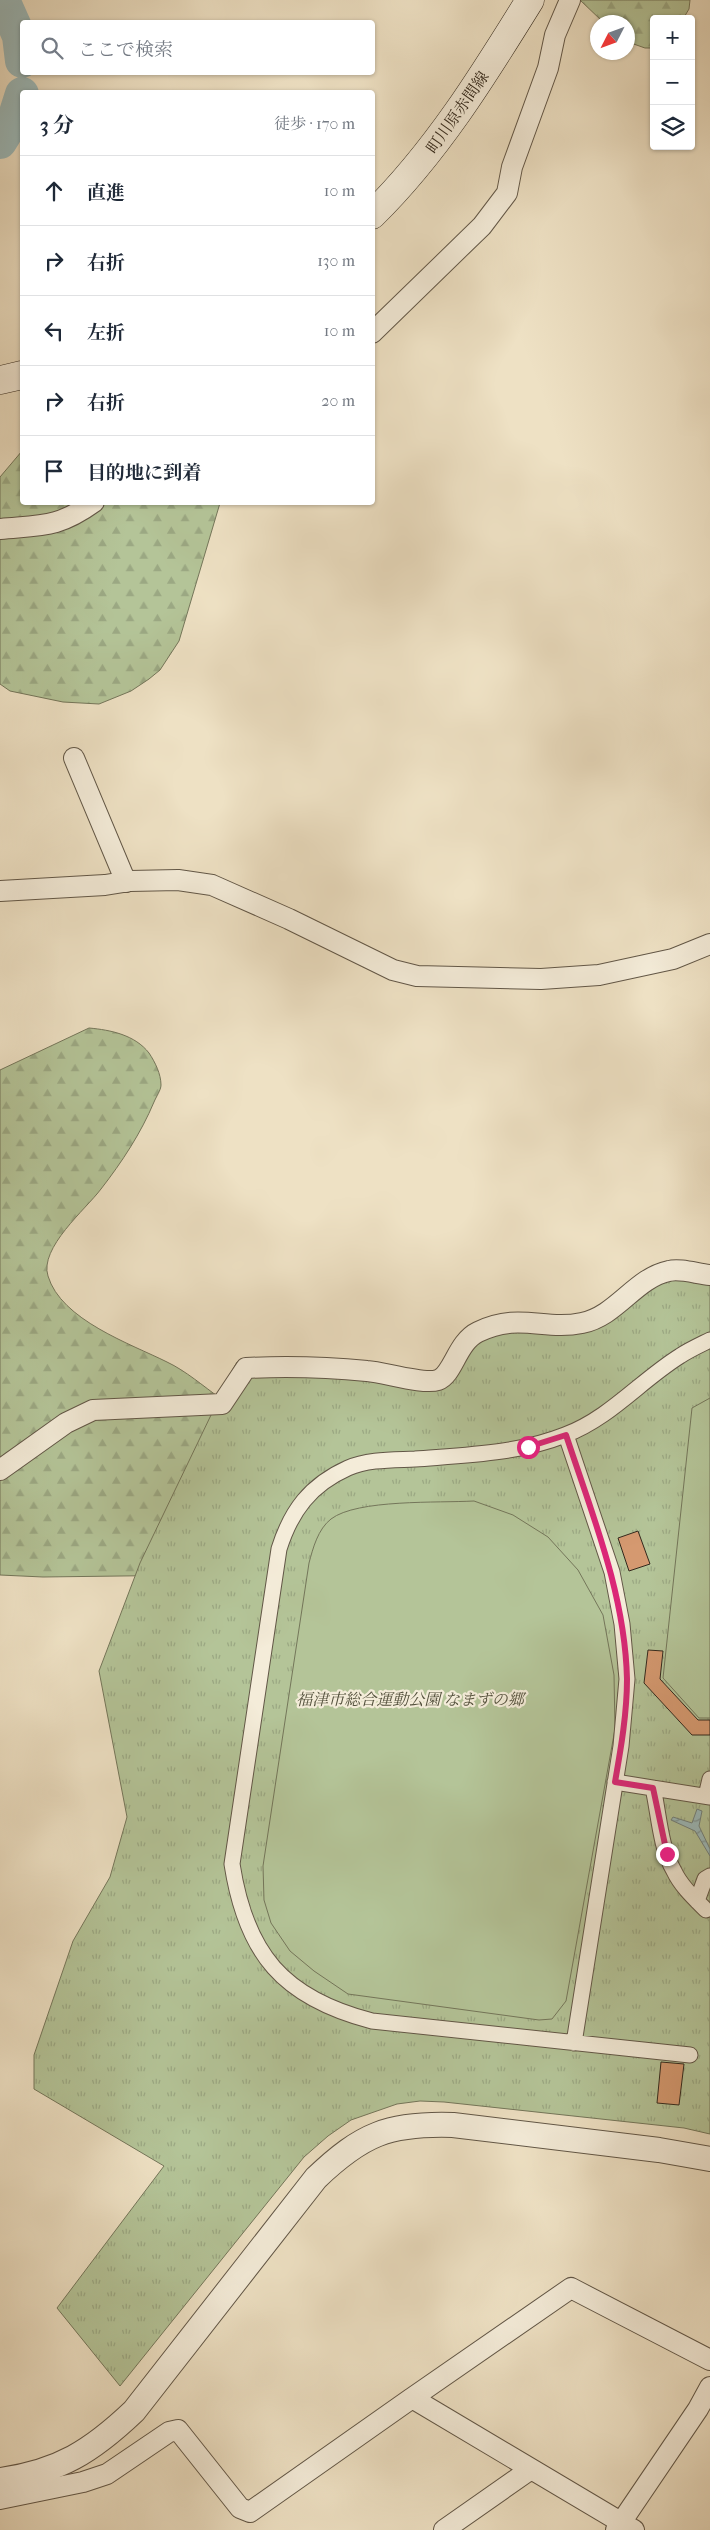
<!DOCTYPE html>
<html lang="ja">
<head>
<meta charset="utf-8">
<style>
	:root { --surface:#fff; --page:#f2f2f3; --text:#1f2937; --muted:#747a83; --line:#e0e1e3 }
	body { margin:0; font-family:"IM FELL French Canon","Noto Serif JP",serif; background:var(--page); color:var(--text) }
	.controls { position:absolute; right:15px; top:15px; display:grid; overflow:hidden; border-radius:5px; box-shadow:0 1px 4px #0004 }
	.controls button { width:45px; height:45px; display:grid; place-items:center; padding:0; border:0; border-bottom:1px solid var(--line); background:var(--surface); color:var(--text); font:25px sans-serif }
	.compass { position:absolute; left:590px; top:15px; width:45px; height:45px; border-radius:50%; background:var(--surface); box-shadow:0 1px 4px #0004; rotate:228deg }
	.stop { position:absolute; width:15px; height:15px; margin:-11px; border:4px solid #db2777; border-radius:50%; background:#fff }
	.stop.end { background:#db2777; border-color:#fff; box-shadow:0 1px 5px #0008 }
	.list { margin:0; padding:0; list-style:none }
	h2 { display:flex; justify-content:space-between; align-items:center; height:65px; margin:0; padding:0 20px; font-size:21px }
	h2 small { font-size:16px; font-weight:400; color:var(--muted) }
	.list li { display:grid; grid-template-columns:32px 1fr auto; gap:15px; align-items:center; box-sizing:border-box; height:70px; padding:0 20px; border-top:1px solid var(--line) }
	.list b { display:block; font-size:19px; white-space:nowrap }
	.list em { font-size:16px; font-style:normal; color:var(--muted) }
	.icon { flex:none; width:28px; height:28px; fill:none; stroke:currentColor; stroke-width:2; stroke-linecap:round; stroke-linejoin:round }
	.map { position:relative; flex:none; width:710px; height:2530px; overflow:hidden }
	.search { position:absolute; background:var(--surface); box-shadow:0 1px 4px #0004; left:20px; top:20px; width:355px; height:55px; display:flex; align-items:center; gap:12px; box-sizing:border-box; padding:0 18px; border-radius:5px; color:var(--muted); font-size:19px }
	.panel { position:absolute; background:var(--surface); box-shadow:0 1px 4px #0004; left:20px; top:90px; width:355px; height:415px; border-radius:5px }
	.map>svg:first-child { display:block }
	.forest { fill:url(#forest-firs); stroke:#74765a }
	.park { fill:url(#park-tufts); stroke:#74765a }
	.pitch { fill:#b4c498; stroke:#74765a }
	.water { fill:url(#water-waves); stroke:#72817c }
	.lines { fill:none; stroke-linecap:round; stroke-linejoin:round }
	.river { stroke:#9cbbbc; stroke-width:34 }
	.building { fill:#d59970; stroke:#33291d }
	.pedestrian-casing { stroke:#625747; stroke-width:17 }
	.minor-casing { stroke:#625747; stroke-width:22 }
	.tertiary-casing { stroke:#625747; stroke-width:26 }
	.secondary-casing { stroke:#33291d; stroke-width:29 }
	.pedestrian { stroke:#f4ecd9; stroke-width:15 }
	.minor { stroke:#f4ecd9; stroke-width:20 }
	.tertiary { stroke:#f4ecd9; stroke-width:24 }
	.secondary { stroke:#f4ecd9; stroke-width:28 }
	.route { stroke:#db2777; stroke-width:6 }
	.labels { text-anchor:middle; stroke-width:4.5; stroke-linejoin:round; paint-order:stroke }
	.street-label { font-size:16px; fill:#33291d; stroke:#f4ecd9 }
	.park-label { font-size:16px; font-style:italic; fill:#53503c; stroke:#f4ecd9 }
</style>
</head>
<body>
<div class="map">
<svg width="710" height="2530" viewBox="0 0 710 2530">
	<defs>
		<pattern id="forest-firs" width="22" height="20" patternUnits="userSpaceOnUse" patternTransform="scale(1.25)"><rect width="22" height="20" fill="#b4c498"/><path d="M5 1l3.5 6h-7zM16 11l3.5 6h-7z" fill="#9ba883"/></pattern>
		<pattern id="park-tufts" width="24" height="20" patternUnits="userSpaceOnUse" patternTransform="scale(1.25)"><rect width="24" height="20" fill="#b4c498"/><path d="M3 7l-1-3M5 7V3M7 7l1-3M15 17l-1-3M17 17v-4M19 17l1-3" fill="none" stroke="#9ba883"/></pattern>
		<pattern id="water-waves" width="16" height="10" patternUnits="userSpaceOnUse" patternTransform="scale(1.25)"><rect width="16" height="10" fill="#9cbbbc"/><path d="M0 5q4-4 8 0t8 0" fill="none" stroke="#809898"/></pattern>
	</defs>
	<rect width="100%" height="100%" fill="#eee1c4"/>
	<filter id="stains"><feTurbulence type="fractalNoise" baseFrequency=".004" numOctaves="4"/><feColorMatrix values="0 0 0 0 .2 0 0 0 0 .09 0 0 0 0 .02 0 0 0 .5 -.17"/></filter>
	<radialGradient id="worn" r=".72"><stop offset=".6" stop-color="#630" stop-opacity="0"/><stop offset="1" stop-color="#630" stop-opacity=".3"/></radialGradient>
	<path class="forest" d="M580,0H690L689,9L683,19H654L653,48H645L628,42V22H603Z
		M22,451V502L220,503L179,641L160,670L149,679L131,691L99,704L63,702L10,691L0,684V477Z
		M89,1028C111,1030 135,1035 149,1053C155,1062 161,1074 161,1085C161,1090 156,1097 154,1102C141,1133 122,1162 101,1189C86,1209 39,1248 48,1276C61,1320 131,1344 167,1362C186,1371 203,1386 220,1398L199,1575L43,1577L0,1575V1070Z"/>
	<path class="park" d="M710,1268V2134L684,2128L444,2102L420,2101L397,2104L351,2120L328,2136L304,2157L120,2386L57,2308L164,2166L34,2089V2055L73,1941L110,1877L127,1817L99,1671L140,1563L212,1413L218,1395L237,1362L277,1359L435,1375L458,1340L587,1316L641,1277Z"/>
	<path class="pitch" d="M710,1398V1718H699L663,1678L692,1408Z
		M474,1501L513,1515L548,1537L578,1570L603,1615L614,1675L615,1729L566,2001L552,2019L539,2020L348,1994L314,1971L290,1951L271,1923L264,1900L263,1866L309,1563C313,1548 318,1529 331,1519C357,1499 439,1503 474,1501Z"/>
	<path class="water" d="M697,1809L702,1811L699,1826L710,1849V1856L695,1831L671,1820L673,1817L692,1823Z"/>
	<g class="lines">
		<path class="river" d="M3,0L19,36L22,61
			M0,142L14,119L22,94"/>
	</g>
	<path class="building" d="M638,1531L650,1564L629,1571L618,1538Z
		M648,1650L663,1651L660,1679L698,1720H710V1735H692L644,1683Z
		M661,2062L684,2064L679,2105L657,2103Z"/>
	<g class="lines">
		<g class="pedestrian-casing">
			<path id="pedestrian" d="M566,1435L612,1572L622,1624L627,1679L621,1746L574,2043
				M615,1782L710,1797
				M653,1788C659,1814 660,1847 674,1871C681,1886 694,1898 706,1910
				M706,1796L710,1779
				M697,1901L705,1879L710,1876
				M690,2055L372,2021C283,1998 246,1954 232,1864L279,1549C291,1511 310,1485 348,1468C368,1459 394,1460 415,1459C466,1455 517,1454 565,1435C610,1418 640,1381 680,1356C689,1350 700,1345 710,1340"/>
		</g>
		<g class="minor-casing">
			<path id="minor" d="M372,333L482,226L507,193L512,167L548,68L555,35L570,0
				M0,529C42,525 58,528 94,502
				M74,758L126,882
				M0,891L105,885L130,881L178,880L212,885L289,919L393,970L417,976L541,979L599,975L673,959L710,944
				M0,1470L66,1423L93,1410L222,1404L246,1368C286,1366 326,1367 367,1371C384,1372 423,1385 438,1380C453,1375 457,1342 478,1332C519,1312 544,1331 582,1323C617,1316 635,1278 669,1271C680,1268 698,1274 710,1275
				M412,2398L571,2288L710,2360
				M0,2499L83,2482L107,2474L169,2432L178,2430L240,2508L250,2512L412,2398L634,2530
				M444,2530L531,2469
				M616,2530L698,2409L710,2387"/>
		</g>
		<g class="tertiary-casing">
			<path id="tertiary" d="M0,2480C59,2472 92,2451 134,2411L316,2178C362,2134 389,2123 453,2125L659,2150L710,2159"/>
		</g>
		<g class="secondary-casing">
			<path id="secondary" d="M372,215C436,152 483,76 530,0
				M0,380L22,375"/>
		</g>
		<use href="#pedestrian" class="pedestrian"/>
		<use href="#minor" class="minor"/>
		<use href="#tertiary" class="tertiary"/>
		<use href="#secondary" class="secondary"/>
	</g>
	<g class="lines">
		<path class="route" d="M528,1447L566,1435C592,1514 625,1594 627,1679C627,1713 621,1748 615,1782L653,1788L667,1854"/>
	</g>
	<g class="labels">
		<g class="street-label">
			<text transform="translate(457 112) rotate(-55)" y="6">町川原赤間線</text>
		</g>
		<g class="park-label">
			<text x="410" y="1705">福津市総合運動公園 なまずの郷</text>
		</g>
	</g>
	<rect width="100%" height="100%" filter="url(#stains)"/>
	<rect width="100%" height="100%" fill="url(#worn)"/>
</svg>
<div class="controls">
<button>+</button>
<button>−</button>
<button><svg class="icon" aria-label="layers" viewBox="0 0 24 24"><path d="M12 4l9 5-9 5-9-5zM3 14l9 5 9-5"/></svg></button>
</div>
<svg class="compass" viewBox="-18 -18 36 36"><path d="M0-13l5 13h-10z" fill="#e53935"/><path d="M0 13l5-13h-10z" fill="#747a83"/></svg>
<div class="stop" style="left:528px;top:1447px"></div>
<div class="stop end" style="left:667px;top:1854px"></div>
<div class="search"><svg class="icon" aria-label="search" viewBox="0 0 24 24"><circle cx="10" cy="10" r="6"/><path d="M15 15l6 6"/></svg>ここで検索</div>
<section class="panel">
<h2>3 分<small>徒歩 · 170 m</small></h2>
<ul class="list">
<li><svg class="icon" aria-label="ahead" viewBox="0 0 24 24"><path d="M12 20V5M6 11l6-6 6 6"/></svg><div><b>直進</b></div><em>10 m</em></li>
<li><svg class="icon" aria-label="right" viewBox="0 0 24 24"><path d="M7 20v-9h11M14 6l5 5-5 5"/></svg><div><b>右折</b></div><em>130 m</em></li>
<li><svg class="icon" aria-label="left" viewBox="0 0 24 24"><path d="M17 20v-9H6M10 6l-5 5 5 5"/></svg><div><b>左折</b></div><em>10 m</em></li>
<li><svg class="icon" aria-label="right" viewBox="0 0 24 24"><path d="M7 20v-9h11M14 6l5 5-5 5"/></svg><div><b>右折</b></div><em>20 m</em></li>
<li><svg class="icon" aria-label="arrive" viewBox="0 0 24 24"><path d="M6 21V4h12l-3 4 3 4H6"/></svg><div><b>目的地に到着</b></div></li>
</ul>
</section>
</div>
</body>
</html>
